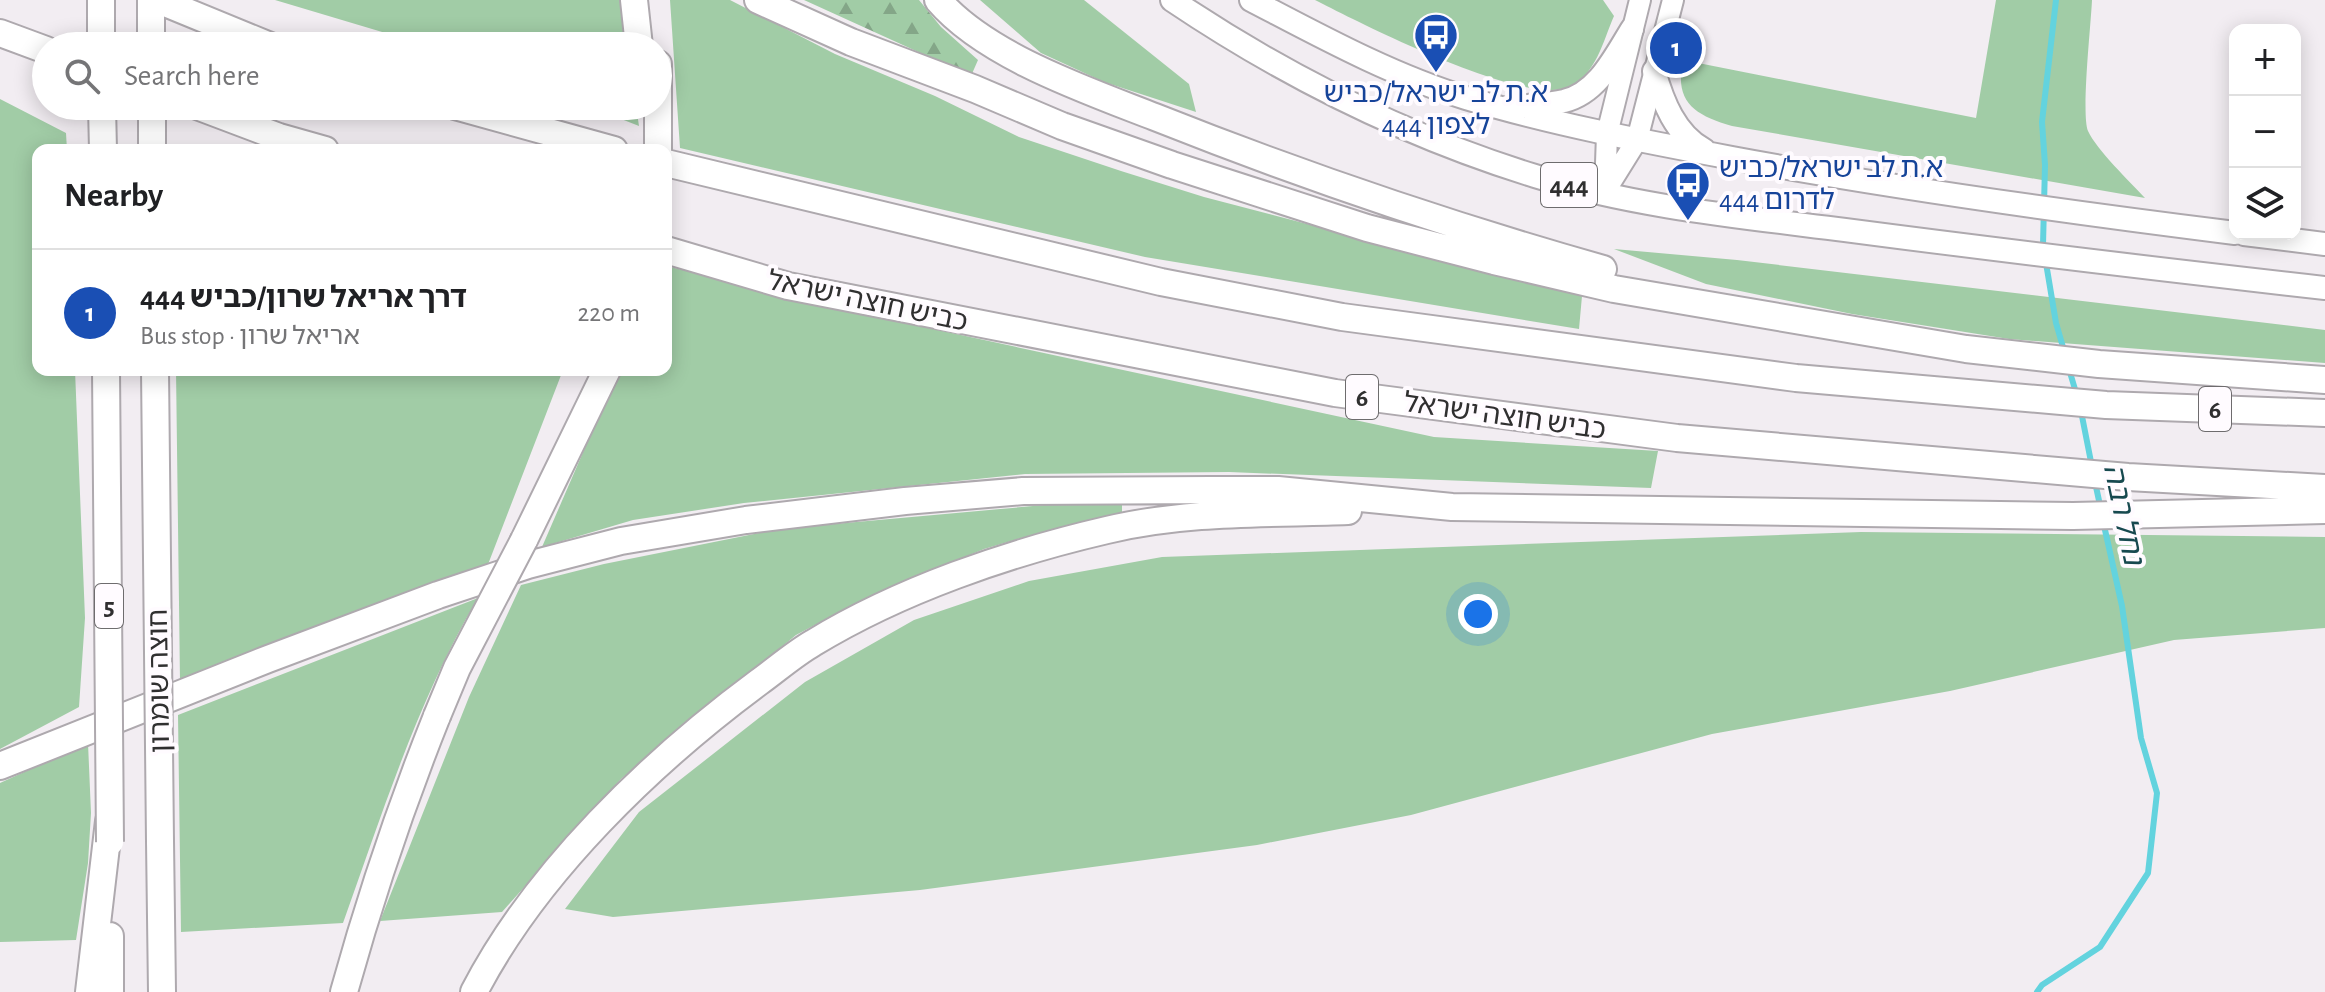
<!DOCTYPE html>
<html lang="en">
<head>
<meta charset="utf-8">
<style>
	:root { --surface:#fff; --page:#f6f6f6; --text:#202124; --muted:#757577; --line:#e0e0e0; --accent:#509031 }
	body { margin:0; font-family:"Alegreya Sans","Noto Sans Hebrew",sans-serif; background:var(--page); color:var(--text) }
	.controls { position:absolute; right:24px; top:24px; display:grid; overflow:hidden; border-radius:16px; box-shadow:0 4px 20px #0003 }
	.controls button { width:72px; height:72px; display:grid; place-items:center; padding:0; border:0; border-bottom:2px solid var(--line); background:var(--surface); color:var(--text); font:40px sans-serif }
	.you { position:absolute; left:1478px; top:614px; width:28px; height:28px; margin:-20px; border:6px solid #fff; border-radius:50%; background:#1a73e8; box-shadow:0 0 0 12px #1a73e833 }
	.badge { display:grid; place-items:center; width:52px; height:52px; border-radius:50%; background:var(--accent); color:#fff; font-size:26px; font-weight:700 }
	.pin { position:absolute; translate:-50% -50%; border:4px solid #fff; box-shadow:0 2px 8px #0006 }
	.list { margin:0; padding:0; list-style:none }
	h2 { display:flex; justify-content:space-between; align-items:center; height:104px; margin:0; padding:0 32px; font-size:34px }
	h2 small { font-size:26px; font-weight:400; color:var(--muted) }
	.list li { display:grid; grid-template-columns:52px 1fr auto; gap:24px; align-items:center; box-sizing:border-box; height:128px; padding:0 32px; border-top:2px solid var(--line) }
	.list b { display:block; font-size:30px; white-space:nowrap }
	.list p { margin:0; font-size:26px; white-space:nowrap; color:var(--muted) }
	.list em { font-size:26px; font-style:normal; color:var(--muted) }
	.icon { flex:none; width:44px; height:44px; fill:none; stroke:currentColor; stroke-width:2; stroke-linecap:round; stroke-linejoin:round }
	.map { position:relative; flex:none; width:2325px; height:992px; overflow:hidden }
	.search { position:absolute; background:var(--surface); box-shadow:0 4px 20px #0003; left:32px; top:32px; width:640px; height:88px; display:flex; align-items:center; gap:20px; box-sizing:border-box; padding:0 28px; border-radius:44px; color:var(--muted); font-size:30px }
	.panel { position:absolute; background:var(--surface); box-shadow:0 4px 20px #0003; left:32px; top:144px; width:640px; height:232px; border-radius:16px }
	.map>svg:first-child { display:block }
	.grass { fill:#a1cca6 }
	.forest { fill:url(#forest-firs) }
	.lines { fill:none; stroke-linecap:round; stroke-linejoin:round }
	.stream { stroke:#63d3de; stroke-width:6 }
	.secondary-casing { stroke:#aea9ae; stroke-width:24 }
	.primary-casing { stroke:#aea9ae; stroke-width:26 }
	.motorway-casing { stroke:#aea9ae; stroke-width:30 }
	.secondary { stroke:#fff; stroke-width:20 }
	.primary { stroke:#fff; stroke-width:22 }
	.motorway { stroke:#fff; stroke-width:26 }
	.motorway-bridge-casing { stroke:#aea9ae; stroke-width:30; stroke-linecap:butt }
	.motorway-bridge { stroke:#fff; stroke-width:26 }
	.labels { text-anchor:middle; stroke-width:8; stroke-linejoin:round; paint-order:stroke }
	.shield { fill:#fffbff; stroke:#6e6c6e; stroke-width:2 }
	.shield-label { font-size:26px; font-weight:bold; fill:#302f30 }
	.transit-label { font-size:28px; fill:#164399; stroke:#fffbff }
	.street-label { font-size:28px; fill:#302f30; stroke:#fffbff }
	.water-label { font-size:30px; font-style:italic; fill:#17494f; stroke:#fffbff }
</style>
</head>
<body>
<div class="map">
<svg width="2325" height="992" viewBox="0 0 2325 992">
	<defs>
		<pattern id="forest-firs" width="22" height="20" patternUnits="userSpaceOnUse" patternTransform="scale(2)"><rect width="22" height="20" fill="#a1cca6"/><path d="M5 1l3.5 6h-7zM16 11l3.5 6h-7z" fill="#84a688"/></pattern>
	</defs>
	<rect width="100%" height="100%" fill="#f2edf2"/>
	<path class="grass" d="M275,0H620L628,46H429Z
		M670,0H730L835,54L935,96L1019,137L1121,171L1204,197L1582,296L1579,329L1145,257L680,148Z
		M980,0H1084L1189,84L1196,112L1104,82L1041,53Z
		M1315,0H1603L1614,16C1603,41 1596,75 1569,87C1525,107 1360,23 1315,0Z
		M1996,0H2092C2091,24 2081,114 2088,131C2096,149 2131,183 2145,198L1732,126C1694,115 1674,102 1683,60L1976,118Z
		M0,99L66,133L67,150H38V370H75L85,618L79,707L0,749Z
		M588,106H636L639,126Z
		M1614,249L1737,260L2325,330V363L2009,339L1852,314L1706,284Z
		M666,266L905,323L1434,437L1658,451L1651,488L1229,472L1025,474L744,503L633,520L542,547L607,397L622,370H666Z
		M176,370H563L487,567L180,681Z
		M1122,498V517L1042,532L984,549L866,598L796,635L621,779L502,912L380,921L469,697L521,585L604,564L779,529Z
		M1861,532L2325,537V628L2174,640L1950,691L1712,734L1411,815L1257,845L920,890L613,917L565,909L639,812L805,682L914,620L1029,581L1162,557Z
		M478,598C418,699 382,814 343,923L181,932L178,715Z
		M88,743L91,813L88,863L76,940L0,942V783Z"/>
	<path class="forest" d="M804,0H919L941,27L978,60L971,76Z"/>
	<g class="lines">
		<path class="stream" d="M2056,0L2042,122L2045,165L2043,245L2056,323L2065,354
			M2069,369L2077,396
			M2081,411L2092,467
			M2095,482L2101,510
			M2037,992L2042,985L2100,947L2148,873L2157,793L2141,738L2122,606L2103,521"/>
		<g class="secondary-casing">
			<path id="secondary" d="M1605,192L1607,134L1640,0
				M1604,193L1637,140L1673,0"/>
		</g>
		<g class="primary-casing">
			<path id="primary" d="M1172,0C1285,76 1405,136 1535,176C1635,207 1742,217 1845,230C2005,251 2165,270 2325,288
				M1251,0C1320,36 1391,75 1466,98C1552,124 1642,141 1732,158C1898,189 2067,212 2235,233
				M1654,71C1663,102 1675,134 1704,150
				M1520,107C1534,105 1549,104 1564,101C1598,93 1615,56 1632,29
				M2244,234L2325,244"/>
		</g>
		<g class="motorway-casing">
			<path id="motorway" d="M101,0V46
				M151,0V46
				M158,0L270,46
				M634,0L639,46
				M758,0L851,42L975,89L1062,126L1172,165L1367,228L1494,261L1614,289L1966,349L2099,364L2325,380
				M938,0C986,56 1086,90 1155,117C1301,175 1451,226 1603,269
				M0,33L46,50
				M658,64V150
				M102,106L103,150
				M152,106V150
				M197,106L279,137L325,150
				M455,106L614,150
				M666,163L1161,282L1342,317L1796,378L2106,405L2325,413
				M666,250L788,286L1335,393L1677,438L2128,477L2325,488
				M524,540L607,370
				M0,766L268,659L438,595L528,565L621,541L746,520L905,501L1023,491L1211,490H1278L1452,507L2073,516L2325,510
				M160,841L162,992
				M89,992L109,821
				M110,992V936
				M344,992C370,898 401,806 437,716
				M474,992C536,872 651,762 759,682C777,669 794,654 813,643C900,590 1008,553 1107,530C1185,511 1268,514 1348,511"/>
		</g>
		<use href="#secondary" class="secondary"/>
		<use href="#primary" class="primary"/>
		<use href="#motorway" class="motorway"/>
		<g class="motorway-bridge-casing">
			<path id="motorway-bridge" d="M106,370L110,842
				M155,370L160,841
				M437,716L457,668L524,540"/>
		</g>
		<use href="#motorway-bridge" class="motorway-bridge"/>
	</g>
	<defs>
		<g id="bus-pin" transform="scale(2.3)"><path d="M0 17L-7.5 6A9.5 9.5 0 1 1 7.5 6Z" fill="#1a4fb4" stroke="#fffbff"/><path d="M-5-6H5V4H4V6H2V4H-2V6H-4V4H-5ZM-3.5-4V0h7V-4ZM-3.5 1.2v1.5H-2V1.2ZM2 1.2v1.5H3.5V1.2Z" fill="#fff"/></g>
	</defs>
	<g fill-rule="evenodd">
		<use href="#bus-pin" x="1436" y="35"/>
		<use href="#bus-pin" x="1688" y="183"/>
	</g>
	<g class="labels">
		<g class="shield">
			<rect x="1541" y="163" width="56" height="44" rx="6"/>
			<rect x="1346" y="375" width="32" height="44" rx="6"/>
			<rect x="2199" y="387" width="32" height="44" rx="6"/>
			<rect x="95" y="584" width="28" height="44" rx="6"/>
		</g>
		<g class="shield-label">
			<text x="1569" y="194">444</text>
			<text x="1362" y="406">6</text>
			<text x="2215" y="418">6</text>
			<text x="109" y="615">5</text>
		</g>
		<g class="transit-label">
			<text x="1436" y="102">א.ת לב ישראל/כביש<tspan x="1436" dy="32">444 לצפון</tspan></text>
			<text x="1719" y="177" text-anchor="start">א.ת לב ישראל/כביש<tspan x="1719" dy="32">444 לדרום</tspan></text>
		</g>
		<g class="street-label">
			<text transform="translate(868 300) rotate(12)" y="10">כביש חוצה ישראל</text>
			<text transform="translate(1505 415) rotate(8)" y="10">כביש חוצה ישראל</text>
			<text transform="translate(158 681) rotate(-91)" y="10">חוצה שומרון</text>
		</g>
		<g class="water-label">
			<text transform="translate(2124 514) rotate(78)" y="10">נחל רבה</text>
		</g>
	</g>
</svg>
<div class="controls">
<button>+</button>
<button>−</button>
<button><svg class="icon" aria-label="layers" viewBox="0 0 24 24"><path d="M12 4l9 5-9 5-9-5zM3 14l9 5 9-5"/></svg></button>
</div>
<div class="you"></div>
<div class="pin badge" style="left:1676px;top:48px;background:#1a4fb4">1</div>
<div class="search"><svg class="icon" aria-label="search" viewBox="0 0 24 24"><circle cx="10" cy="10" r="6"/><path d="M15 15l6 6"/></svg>Search here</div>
<section class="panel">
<h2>Nearby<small></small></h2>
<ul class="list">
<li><span class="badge" style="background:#1a4fb4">1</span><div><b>דרך אריאל שרון/כביש 444</b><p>Bus stop · אריאל שרון</p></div><em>220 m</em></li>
</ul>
</section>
</div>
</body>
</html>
